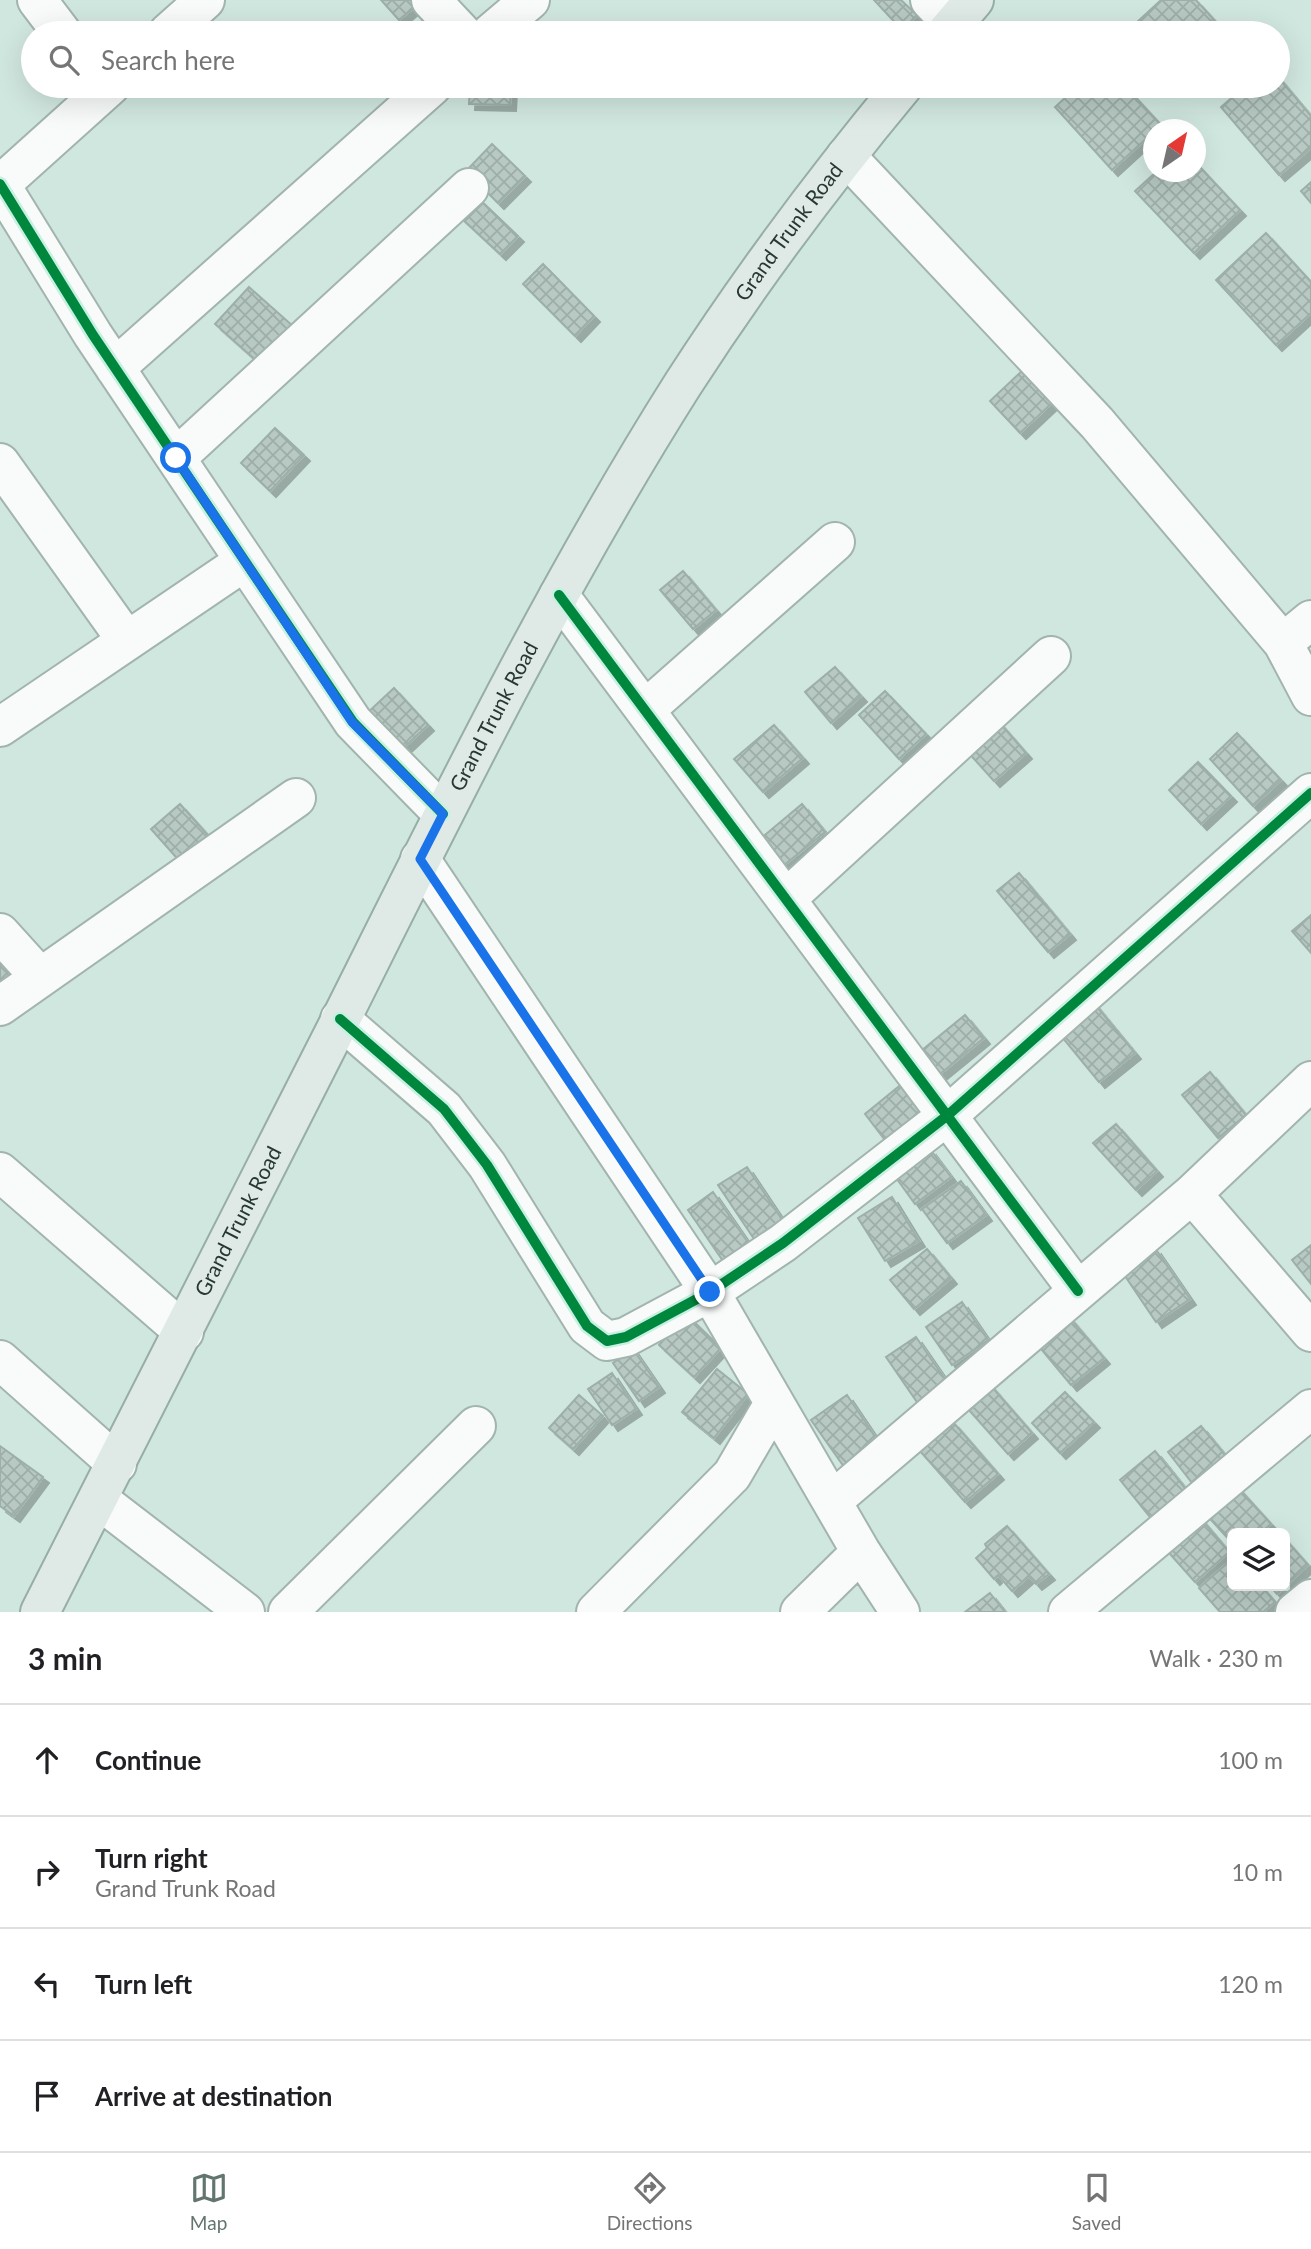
<!DOCTYPE html>
<html lang="en">
<head>
<meta charset="utf-8">
<style>
	:root { --surface:#fff; --page:#f2f2f2; --text:#202124; --muted:#757577; --line:#e0e0e0; --accent:#62756f }
	body { margin:0; font-family:Lato,sans-serif; background:var(--page); color:var(--text) }
	.controls { position:absolute; right:21px; bottom:21px; display:grid; overflow:hidden; border-radius:10px; box-shadow:0 7px 28px #0002 }
	.controls button { width:63px; height:63px; display:grid; place-items:center; padding:0; border:0; border-bottom:2px solid var(--line); background:var(--surface); color:var(--text); font:35px sans-serif }
	.compass { position:absolute; left:1143px; top:119px; width:63px; height:63px; border-radius:50%; background:var(--surface); box-shadow:0 7px 28px #0002; rotate:34deg }
	.stop { position:absolute; width:21px; height:21px; margin:-16px; border:5px solid #1a73e8; border-radius:50%; background:#fff }
	.stop.end { background:#1a73e8; border-color:#fff; box-shadow:0 2px 7px #0008 }
	.list { margin:0; padding:0; list-style:none }
	h2 { display:flex; justify-content:space-between; align-items:center; height:91px; margin:0; padding:0 28px; font-size:30px }
	h2 small { font-size:23px; font-weight:400; color:var(--muted) }
	.list li { display:grid; grid-template-columns:46px 1fr auto; gap:21px; align-items:center; box-sizing:border-box; height:112px; padding:0 28px; border-top:2px solid var(--line) }
	.list b { display:block; font-size:26px; white-space:nowrap }
	.list p { margin:0; font-size:23px; white-space:nowrap; color:var(--muted) }
	.list em { font-size:23px; font-style:normal; color:var(--muted) }
	.icon { flex:none; width:38px; height:38px; fill:none; stroke:currentColor; stroke-width:2; stroke-linecap:round; stroke-linejoin:round }
	.map { position:relative; flex:none; width:1311px; height:1612px; overflow:hidden }
	.search { position:absolute; background:var(--surface); box-shadow:0 7px 28px #0002; left:21px; right:21px; top:21px; height:77px; display:flex; align-items:center; gap:18px; box-sizing:border-box; padding:0 24px; border-radius:38px; color:var(--muted); font-size:26px }
	.sheet { height:539px; background:var(--surface) }
	nav { display:flex; justify-content:space-around; align-items:center; box-sizing:border-box; height:98px; border-top:2px solid var(--line); background:var(--surface); font-size:19px; color:var(--muted) }
	nav a { display:grid; justify-items:center; gap:4px }
	nav .on { color:var(--accent) }
	.map>svg:first-child { display:block }
	.building { fill:url(#building-cross-hatch); stroke:#9dafa9; stroke-width:2; filter:url(#shadow) }
	.lines { fill:none; stroke-linecap:round; stroke-linejoin:round }
	.minor-casing { stroke:#a2b4ae; stroke-width:42 }
	.major-casing { stroke:#96aea6; stroke-width:42 }
	.minor { stroke:#f8fbfa; stroke-width:38 }
	.major { stroke:#dfeae7; stroke-width:38 }
	.cycleway-casing { stroke:#c7f0e2; stroke-width:15 }
	.cycleway { stroke:#00873e; stroke-width:10 }
	.route { stroke:#1a73e8; stroke-width:9 }
	.labels { text-anchor:middle; stroke-width:5; stroke-linejoin:round; paint-order:stroke }
	.street-label { font-size:21px; fill:#273732; stroke:#c7f0e2 }
</style>
</head>
<body>
<div class="map">
<svg width="1311" height="1612" viewBox="0 0 1311 1612">
	<defs>
		<pattern id="building-cross-hatch" width="8" height="8" patternUnits="userSpaceOnUse" patternTransform="scale(1.75)"><rect width="8" height="8" fill="#b7c9c2"/><path d="M0 0l8 8M0 8l8-8" fill="none" stroke="#9dada7"/></pattern>
		<filter id="shadow"><feDropShadow dx="6" dy="6" stdDeviation="0" flood-color="#0004"/></filter>
	</defs>
	<rect width="100%" height="100%" fill="#d0e7df"/>
	<path class="building" d="M381,0H417L419,3L399,20Z
		M874,0H901L917,15L902,30Z
		M1161,0H1196L1226,33H1146L1136,23Z
		M402,23L411,33H391Z
		M1278,77L1311,116V148L1279,175L1221,107L1245,86H1278Z
		M470,86H511L510,105L469,104Z
		M1078,86H1125L1161,125L1112,170L1055,107Z
		M492,144L525,176L498,203L466,171Z
		M1196,163L1240,210L1194,253L1135,191L1156,172H1196Z
		M1311,182V203L1301,191Z
		M477,197L518,236L500,254L459,216Z
		M1266,233L1311,282V313L1276,345L1216,280Z
		M543,264L594,316L575,336L523,284Z
		M249,287L294,327L260,364L215,324Z
		M1023,370L1053,402L1020,433L990,401Z
		M275,428L304,455L270,491L241,463Z
		M683,571L716,610L693,629L660,590Z
		M835,667L861,696L831,723L805,692Z
		M394,688L428,725L399,752L365,715Z
		M885,691L926,734L899,759L859,715Z
		M998,721L1026,753L994,781L966,750Z
		M774,725L803,758L763,792L734,759Z
		M1237,733L1281,780L1253,806L1210,759Z
		M1198,762L1231,796L1201,824L1169,790Z
		M180,804L213,841L184,866L151,829Z
		M802,804L825,832L783,866L760,839Z
		M1019,873L1070,934L1048,952L997,891Z
		M1311,915V953L1292,931Z
		M0,957L16,979L0,990Z
		M1093,1002L1135,1053L1099,1082L1057,1031Z
		M965,1015L984,1038L940,1074L921,1051Z
		M1210,1072L1246,1115L1218,1138L1182,1095Z
		M903,1083L927,1113L888,1144L865,1114Z
		M1116,1124L1157,1171L1136,1190L1093,1143Z
		M930,1149L951,1177L915,1204L894,1175Z
		M747,1167L787,1227L758,1245L718,1185Z
		M961,1181L986,1215L947,1243L922,1209Z
		M713,1192L751,1247L725,1264L688,1210Z
		M892,1197L919,1241L885,1261L858,1218Z
		M1311,1245V1284L1292,1260Z
		M1155,1248L1190,1299L1156,1322L1121,1270Z
		M927,1249L951,1278L914,1309L890,1280Z
		M962,1302L988,1340L952,1365L926,1327Z
		M687,1315L721,1348L694,1377L659,1345Z
		M1069,1317L1104,1358L1071,1385L1037,1344Z
		M916,1337L949,1385L919,1405L886,1357Z
		M633,1349L659,1387L639,1401L613,1363Z
		M717,1369L748,1394L714,1438L682,1412Z
		M612,1373L636,1409L612,1425L588,1389Z
		M985,1379L1032,1433L1008,1454L961,1401Z
		M1065,1392L1094,1422L1060,1453L1032,1423Z
		M579,1395L603,1416L573,1449L549,1428Z
		M847,1395L880,1444L844,1467L811,1420Z
		M953,1422L998,1474L965,1502L920,1451Z
		M1201,1426L1230,1461L1196,1488L1168,1452Z
		M0,1446L43,1477L14,1516L0,1506Z
		M1155,1451L1189,1493L1154,1522L1120,1480Z
		M1233,1482L1271,1524L1260,1533H1232V1543L1202,1510Z
		M1197,1514L1229,1552L1195,1582L1162,1545Z
		M1007,1526L1049,1574L1036,1584L1029,1576L1012,1591L998,1575L994,1579L976,1558L987,1548L985,1544Z
		M1285,1539L1308,1565L1277,1594L1270,1586H1285Z
		M1232,1559V1586H1261L1275,1602L1263,1612H1220L1199,1588Z
		M990,1593L1005,1612H965Z"/>
	<g class="lines">
		<g class="minor-casing">
			<path id="minor" d="M37,0L62,33
				M431,0L462,33
				M930,0L953,24
				M168,33L205,0
				M491,33L530,0
				M846,156L1097,423L1283,643L1311,696
				M0,184L93,335L353,722L443,814
				M0,185L110,86
				M115,368L432,86
				M176,458L469,188
				M0,463L127,641
				M559,595L1078,1291
				M1283,643L1311,620
				M646,709L835,542
				M0,727L245,561
				M420,859L710,1292L861,1552L900,1612
				M787,898L1051,656
				M0,933L39,976
				M0,1006L296,798
				M340,1019L444,1109L487,1165L587,1326L607,1341L626,1337L710,1292L783,1243L948,1115L1311,793
				M0,1172L184,1332
				M1192,1194L1311,1332
				M0,1360L117,1464
				M98,1499L245,1612
				M832,1501L1192,1194L1311,1081
				M288,1612L476,1426
				M596,1612L732,1475L774,1403
				M800,1612L861,1552
				M1068,1612L1311,1409
				M1295,1612L1311,1599"/>
		</g>
		<g class="major-casing">
			<g id="major">
				<path d="M946,33L974,0"/>
				<path id="s1" d="M40,1612C138,1417 238,1224 336,1029C445,811 552,591 683,384C750,280 824,181 903,86"/>
			</g>
		</g>
		<use href="#minor" class="minor"/>
		<use href="#major" class="major"/>
		<g class="cycleway-casing">
			<path id="cycleway" d="M0,184L93,335L353,722L443,814
				M559,595L1078,1291
				M340,1019L444,1109L487,1165L587,1326L607,1341L626,1337L710,1292L783,1243L948,1115L1311,793"/>
		</g>
		<use href="#cycleway" class="cycleway"/>
	</g>
	<g class="lines">
		<path class="route" d="M176,458L352,722L443,814L420,859L710,1292"/>
	</g>
	<g class="labels">
		<g class="street-label">
			<text dy="7" stroke="none"><textPath href="#s1" startOffset="1572">Grand Trunk Road</textPath></text>
			<text dy="7" stroke="none"><textPath href="#s1" startOffset="1004">Grand Trunk Road</textPath></text>
			<text dy="7" stroke="none"><textPath href="#s1" startOffset="438">Grand Trunk Road</textPath></text>
		</g>
	</g>
</svg>
<div class="controls">
<button><svg class="icon" aria-label="layers" viewBox="0 0 24 24"><path d="M12 4l9 5-9 5-9-5zM3 14l9 5 9-5"/></svg></button>
</div>
<svg class="compass" viewBox="-18 -18 36 36"><path d="M0-13l5 13h-10z" fill="#e53935"/><path d="M0 13l5-13h-10z" fill="#757577"/></svg>
<div class="stop" style="left:176px;top:458px"></div>
<div class="stop end" style="left:710px;top:1292px"></div>
<div class="search"><svg class="icon" aria-label="search" viewBox="0 0 24 24"><circle cx="10" cy="10" r="6"/><path d="M15 15l6 6"/></svg>Search here</div>
</div>
<section class="sheet">
<h2>3 min<small>Walk · 230 m</small></h2>
<ul class="list">
<li><svg class="icon" aria-label="ahead" viewBox="0 0 24 24"><path d="M12 20V5M6 11l6-6 6 6"/></svg><div><b>Continue</b></div><em>100 m</em></li>
<li><svg class="icon" aria-label="right" viewBox="0 0 24 24"><path d="M7 20v-9h11M14 6l5 5-5 5"/></svg><div><b>Turn right</b><p>Grand Trunk Road</p></div><em>10 m</em></li>
<li><svg class="icon" aria-label="left" viewBox="0 0 24 24"><path d="M17 20v-9H6M10 6l-5 5 5 5"/></svg><div><b>Turn left</b></div><em>120 m</em></li>
<li><svg class="icon" aria-label="arrive" viewBox="0 0 24 24"><path d="M6 21V4h12l-3 4 3 4H6"/></svg><div><b>Arrive at destination</b></div></li>
</ul>
</section>
<nav>
<a class="on"><svg class="icon" aria-label="map" viewBox="0 0 24 24"><path d="M3 6l6-2 6 2 6-2v14l-6 2-6-2-6 2zM9 4v14M15 6v14"/></svg>Map</a>
<a><svg class="icon" aria-label="directions" viewBox="0 0 24 24"><path d="M12 3l9 9-9 9-9-9zM9 14v-3h6M13 9l2 2-2 2"/></svg>Directions</a>
<a><svg class="icon" aria-label="saved" viewBox="0 0 24 24"><path d="M7 4h10v16l-5-4-5 4z"/></svg>Saved</a>
</nav>
</body>
</html>
